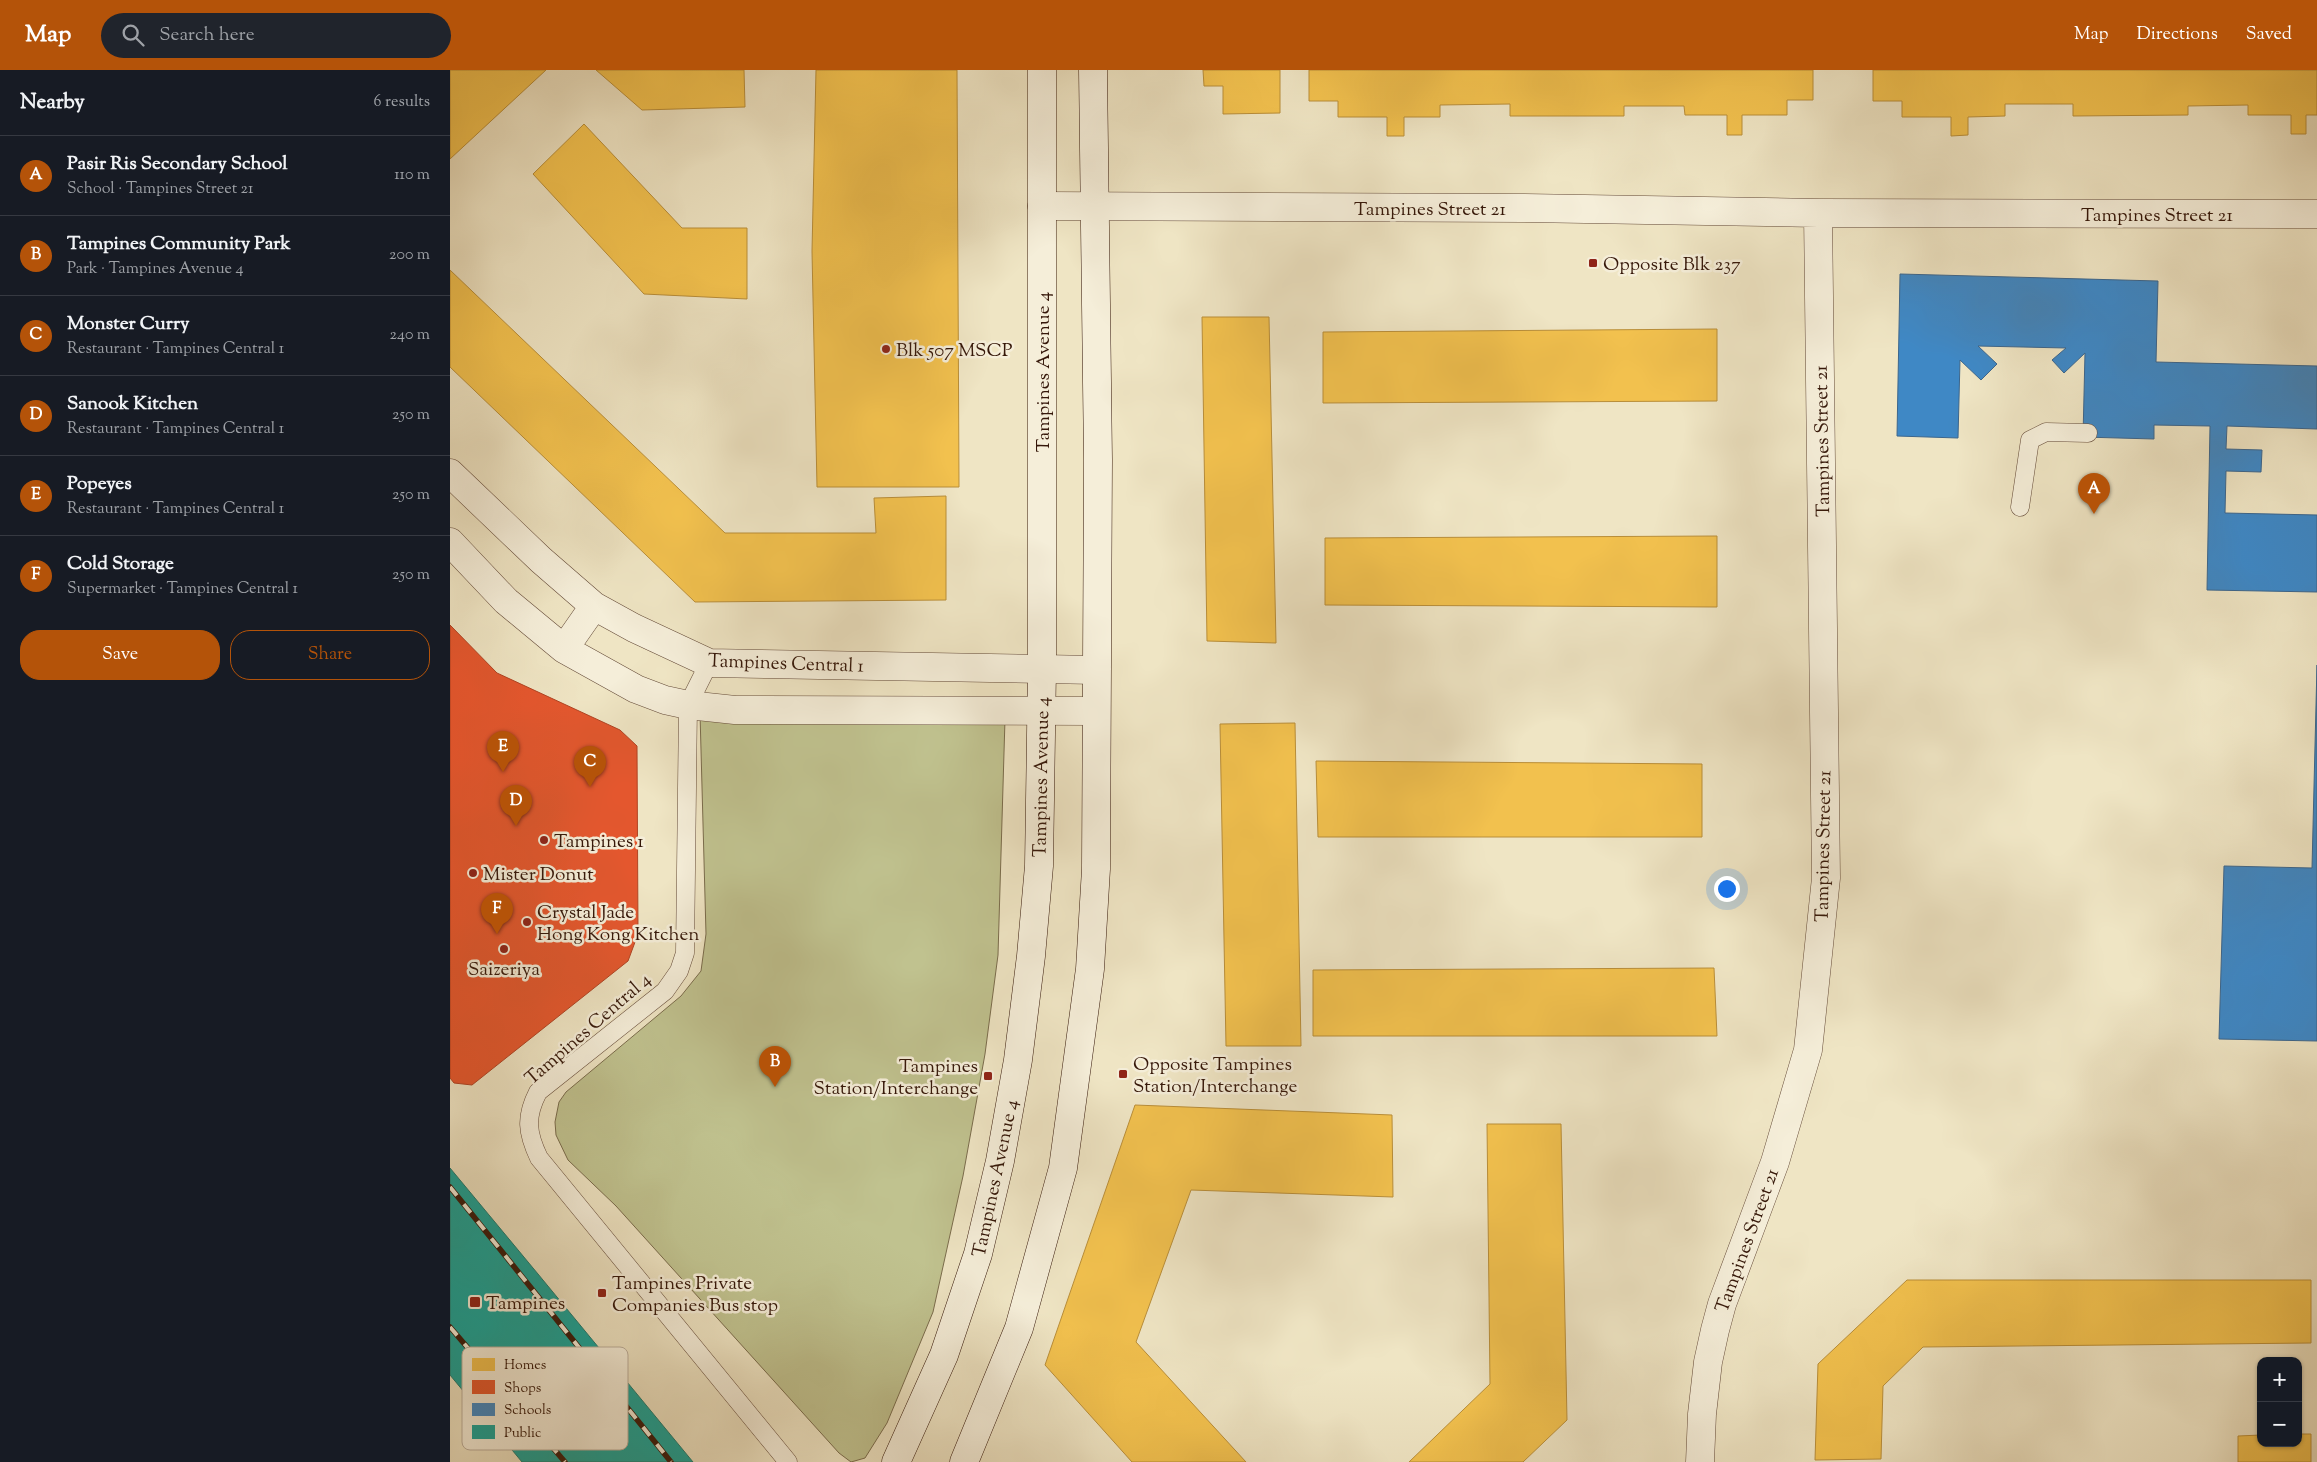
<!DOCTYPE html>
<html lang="en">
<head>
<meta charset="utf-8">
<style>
	:root { --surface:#171b24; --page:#20242c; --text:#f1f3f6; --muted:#9ea1a6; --line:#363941; --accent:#b45309 }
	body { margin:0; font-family:"Sorts Mill Goudy",serif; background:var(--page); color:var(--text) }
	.controls { position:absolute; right:15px; bottom:15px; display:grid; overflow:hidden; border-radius:10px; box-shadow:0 1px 4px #0004 }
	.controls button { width:45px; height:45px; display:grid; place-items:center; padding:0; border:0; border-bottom:1px solid var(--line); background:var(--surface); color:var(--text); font:25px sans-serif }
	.you { position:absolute; left:1276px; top:818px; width:18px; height:18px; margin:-12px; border:4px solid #fff; border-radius:50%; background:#1a73e8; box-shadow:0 0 0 8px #1a73e833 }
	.badge { display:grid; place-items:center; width:32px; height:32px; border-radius:50%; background:var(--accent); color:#fff; font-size:16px; font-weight:700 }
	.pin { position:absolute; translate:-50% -41px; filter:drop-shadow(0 1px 2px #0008) }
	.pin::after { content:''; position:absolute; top:26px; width:18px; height:15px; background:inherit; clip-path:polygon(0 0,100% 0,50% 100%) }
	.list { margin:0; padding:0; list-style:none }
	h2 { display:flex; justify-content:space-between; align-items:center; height:65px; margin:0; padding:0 20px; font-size:21px }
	h2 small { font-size:16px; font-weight:400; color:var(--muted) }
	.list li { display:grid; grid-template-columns:32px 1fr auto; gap:15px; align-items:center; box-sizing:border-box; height:80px; padding:0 20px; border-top:1px solid var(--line) }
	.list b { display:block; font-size:19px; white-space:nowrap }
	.list p { margin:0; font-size:16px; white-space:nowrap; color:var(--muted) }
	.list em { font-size:16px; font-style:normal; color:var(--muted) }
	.actions { display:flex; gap:10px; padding:15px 20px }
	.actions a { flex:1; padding:11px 0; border:1px solid var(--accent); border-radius:20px; text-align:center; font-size:18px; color:var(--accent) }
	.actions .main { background:var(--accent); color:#fff }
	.icon { flex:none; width:28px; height:28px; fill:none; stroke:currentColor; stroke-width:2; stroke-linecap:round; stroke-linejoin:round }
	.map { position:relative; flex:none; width:1867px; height:1392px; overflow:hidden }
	header { display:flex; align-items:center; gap:30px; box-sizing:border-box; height:70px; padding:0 25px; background:var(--accent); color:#fff }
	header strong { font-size:24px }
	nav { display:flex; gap:28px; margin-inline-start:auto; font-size:18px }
	.search { width:350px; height:45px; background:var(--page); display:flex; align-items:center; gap:12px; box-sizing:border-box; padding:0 18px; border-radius:28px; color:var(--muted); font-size:19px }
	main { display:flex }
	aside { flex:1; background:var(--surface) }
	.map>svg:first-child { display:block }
	.green { fill:#c0c28f; stroke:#7a6c4c }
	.homes { fill:#f2c14e; stroke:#b98e39 }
	.shops { fill:#e4572e; stroke:#b04423 }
	.schools { fill:#3f88c5; stroke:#3c668d }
	.public { fill:#17a398; stroke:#20796d }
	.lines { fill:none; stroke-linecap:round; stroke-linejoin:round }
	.lane-casing { stroke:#644a38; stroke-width:19 }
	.street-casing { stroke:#644a38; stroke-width:29 }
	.secondary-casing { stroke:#351709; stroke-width:29 }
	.lane { stroke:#f5eed9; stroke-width:18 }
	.street { stroke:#f5eed9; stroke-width:28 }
	.secondary { stroke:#f5eed9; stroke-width:28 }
	.rail-casing { stroke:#351709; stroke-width:5.5 }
	.rail { stroke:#f5eed9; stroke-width:4; stroke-dasharray:11; stroke-linecap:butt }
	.poi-dot { fill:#8f2418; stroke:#f5eed9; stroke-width:2 }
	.labels { text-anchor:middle; stroke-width:5; stroke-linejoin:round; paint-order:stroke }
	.street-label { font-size:19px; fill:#351709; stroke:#f5eed9 }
	.poi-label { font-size:19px; fill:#351709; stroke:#f5eed9; text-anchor:start }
	.key { fill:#f5eed9; stroke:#bbae9b; stroke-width:1 }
	.key-label { font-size:14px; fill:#351709 }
</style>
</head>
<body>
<header>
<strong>Map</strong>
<div class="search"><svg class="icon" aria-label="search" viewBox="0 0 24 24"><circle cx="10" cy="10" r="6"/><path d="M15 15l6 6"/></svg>Search here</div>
<nav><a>Map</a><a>Directions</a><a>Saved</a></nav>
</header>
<main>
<aside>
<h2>Nearby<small>6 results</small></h2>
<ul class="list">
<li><span class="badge">A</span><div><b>Pasir Ris Secondary School</b><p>School · Tampines Street 21</p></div><em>110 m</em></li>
<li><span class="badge">B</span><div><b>Tampines Community Park</b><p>Park · Tampines Avenue 4</p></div><em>200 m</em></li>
<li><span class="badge">C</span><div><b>Monster Curry</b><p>Restaurant · Tampines Central 1</p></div><em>240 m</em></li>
<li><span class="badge">D</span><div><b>Sanook Kitchen</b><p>Restaurant · Tampines Central 1</p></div><em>250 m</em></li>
<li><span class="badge">E</span><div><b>Popeyes</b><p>Restaurant · Tampines Central 1</p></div><em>250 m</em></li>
<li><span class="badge">F</span><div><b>Cold Storage</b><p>Supermarket · Tampines Central 1</p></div><em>250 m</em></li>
</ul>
<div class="actions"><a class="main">Save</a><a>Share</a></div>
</aside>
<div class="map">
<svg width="1867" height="1392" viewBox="0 0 1867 1392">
	<rect width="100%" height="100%" fill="#efe5c4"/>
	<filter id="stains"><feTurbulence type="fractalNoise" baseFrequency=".004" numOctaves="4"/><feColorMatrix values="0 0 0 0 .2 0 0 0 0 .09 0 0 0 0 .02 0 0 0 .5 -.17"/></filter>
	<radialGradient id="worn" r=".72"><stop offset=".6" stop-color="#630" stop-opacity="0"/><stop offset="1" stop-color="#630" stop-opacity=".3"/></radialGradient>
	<path class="green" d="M250,643L555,649L548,885L535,984L513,1106L483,1242L437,1353L415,1388L401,1392L389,1383L166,1136L118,1090L106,1065L105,1052L109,1032L116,1022L231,926L251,901L256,864Z"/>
	<path class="homes" d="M0,0H96L0,89Z
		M146,0H294L295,37L192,40Z
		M366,0H507L509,417H367L362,181Z
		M753,0H830V43L773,44V16H754Z
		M859,0H1363V30H1337V45H1292V65H1277V45H1235L1234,36H1174V46H1060V34L990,35V47H954V66H937V47H888V31H859Z
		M1423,0H1867V45H1856V64H1841V45H1798V35L1738,36V45L1623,46V34H1555V46L1518,47V65L1501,66V47H1452V31H1423Z
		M134,54L232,158H297V229L194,224L83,104Z
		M0,200L275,463H426L424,428L496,426V530L245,532L0,297Z
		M752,247H819L826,573L757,571Z
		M1267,259V331L873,333V262Z
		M1267,466V537L875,535V468Z
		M845,653L851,976H776L770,654Z
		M866,691L1252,694V767H868Z
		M1264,898L1267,966H863V900Z
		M685,1035L942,1045L943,1127L741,1120L686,1272L796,1392H682L595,1295Z
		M1037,1054H1111L1117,1350L1073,1392H959L1040,1314Z
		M1457,1210H1861V1273L1473,1277L1433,1316L1431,1389L1365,1390L1368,1294Z
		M1848,1364H1861V1392H1788V1366L1811,1365V1373H1848Z"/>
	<path class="shops" d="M0,555L47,603L170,660L187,676L188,864L178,891L22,1015L4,1013L0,1008Z"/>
	<path class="schools" d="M1450,204L1708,211L1706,292L1867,296V359L1777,356L1776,379L1812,380L1811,402L1776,401L1775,443L1867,445V522L1757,520L1760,356L1704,355V369L1633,367L1635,283L1614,303L1602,290L1616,278L1528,276L1547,294L1531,310L1510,290L1508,368L1447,366Z
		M1867,595V971L1769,969L1774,796L1862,798Z"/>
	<path class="public" d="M0,1098L88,1204L243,1392H72L0,1305Z"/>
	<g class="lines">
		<g class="lane-casing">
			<path id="lane" d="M1570,437L1580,370L1596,362L1638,363
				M259,593L238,635L235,883L229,901L215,921L88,1022C75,1047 77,1063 89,1088L338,1392"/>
		</g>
		<g class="street-casing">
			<path id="street" d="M592,136L1075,138L1368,143L1867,144
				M0,403L91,490L144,536L184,558L259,593L646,600
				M0,472L56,531L114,579L186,619L215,630L238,635L285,640L646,641
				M114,579L144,536
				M1250,1392L1252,1344L1258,1292L1265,1260L1272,1234L1325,1092L1358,980L1376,808L1368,143"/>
		</g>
		<g class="secondary-casing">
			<path id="secondary" d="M446,1392L494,1285L528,1184L550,1091L568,990L581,886L589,796L592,599V0
				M514,1392L569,1258L613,1098L640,899L646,799L648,390L643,0"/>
		</g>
		<use href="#lane" class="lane"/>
		<use href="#street" class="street"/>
		<use href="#secondary" class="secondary"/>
		<g class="rail-casing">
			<path id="rail" d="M0,1117L221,1392
				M0,1257L115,1392"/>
		</g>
		<use href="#rail" class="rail"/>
	</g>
	<g class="poi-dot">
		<rect x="1138" y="188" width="10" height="10" rx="2.5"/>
		<circle cx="436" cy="279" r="5"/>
		<circle cx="94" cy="770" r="5"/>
		<circle cx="23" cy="803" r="5"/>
		<circle cx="77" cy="852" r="5"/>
		<circle cx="54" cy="879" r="5"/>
		<rect x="668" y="999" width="10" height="10" rx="2.5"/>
		<rect x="533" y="1001" width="10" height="10" rx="2.5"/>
		<rect x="147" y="1218" width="10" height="10" rx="2.5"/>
		<rect x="19" y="1226" width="12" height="12" rx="2.5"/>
	</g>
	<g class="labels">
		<g class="street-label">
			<text x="980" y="145">Tampines Street 21</text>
			<text x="1707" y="151">Tampines Street 21</text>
			<text transform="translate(592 302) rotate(-90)" y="7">Tampines Avenue 4</text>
			<text transform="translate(1371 371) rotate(-91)" y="7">Tampines Street 21</text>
			<text transform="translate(336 592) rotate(2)" y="7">Tampines Central 1</text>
			<text transform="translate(590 707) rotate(-89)" y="7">Tampines Avenue 4</text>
			<text transform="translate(1372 776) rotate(-89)" y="7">Tampines Street 21</text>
			<text transform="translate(137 958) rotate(-41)" y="7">Tampines Central 4</text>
			<text transform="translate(544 1108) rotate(-78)" y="7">Tampines Avenue 4</text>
			<text transform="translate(1296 1170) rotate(-70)" y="7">Tampines Street 21</text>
		</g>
		<g class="poi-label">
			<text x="1153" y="200">Opposite Blk 237</text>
			<text x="446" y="286">Blk 507 MSCP</text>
			<text x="104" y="777">Tampines 1</text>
			<text x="33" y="810">Mister Donut</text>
			<text x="87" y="848">Crystal Jade<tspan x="87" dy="22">Hong Kong Kitchen</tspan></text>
			<text x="54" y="905" text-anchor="middle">Saizeriya</text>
			<text x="683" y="1000">Opposite Tampines<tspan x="683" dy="22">Station/Interchange</tspan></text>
			<text x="528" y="1002" text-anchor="end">Tampines<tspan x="528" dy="22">Station/Interchange</tspan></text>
			<text x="162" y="1219">Tampines Private<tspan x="162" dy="22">Companies Bus stop</tspan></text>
			<text x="36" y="1239">Tampines</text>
		</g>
	</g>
	<rect x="12" y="1277" width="166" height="103" rx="8" class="key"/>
	<rect x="22" y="1288" width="23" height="13" fill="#f2c14e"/>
	<rect x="22" y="1310" width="23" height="14" fill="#e4572e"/>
	<rect x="22" y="1333" width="23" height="13" fill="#3f88c5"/>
	<rect x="22" y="1355" width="23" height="14" fill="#17a398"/>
	<g class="key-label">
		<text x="54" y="1299">Homes</text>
		<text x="54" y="1322">Shops</text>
		<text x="54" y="1344">Schools</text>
		<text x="54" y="1367">Public</text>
	</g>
	<rect width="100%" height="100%" filter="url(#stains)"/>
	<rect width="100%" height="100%" fill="url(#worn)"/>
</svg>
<div class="controls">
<button>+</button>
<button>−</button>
</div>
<div class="you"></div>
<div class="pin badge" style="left:1644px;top:444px">A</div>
<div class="pin badge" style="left:325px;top:1017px">B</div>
<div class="pin badge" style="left:140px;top:717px">C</div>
<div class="pin badge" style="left:66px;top:756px">D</div>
<div class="pin badge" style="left:53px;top:702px">E</div>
<div class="pin badge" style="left:47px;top:864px">F</div>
</div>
</main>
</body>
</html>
